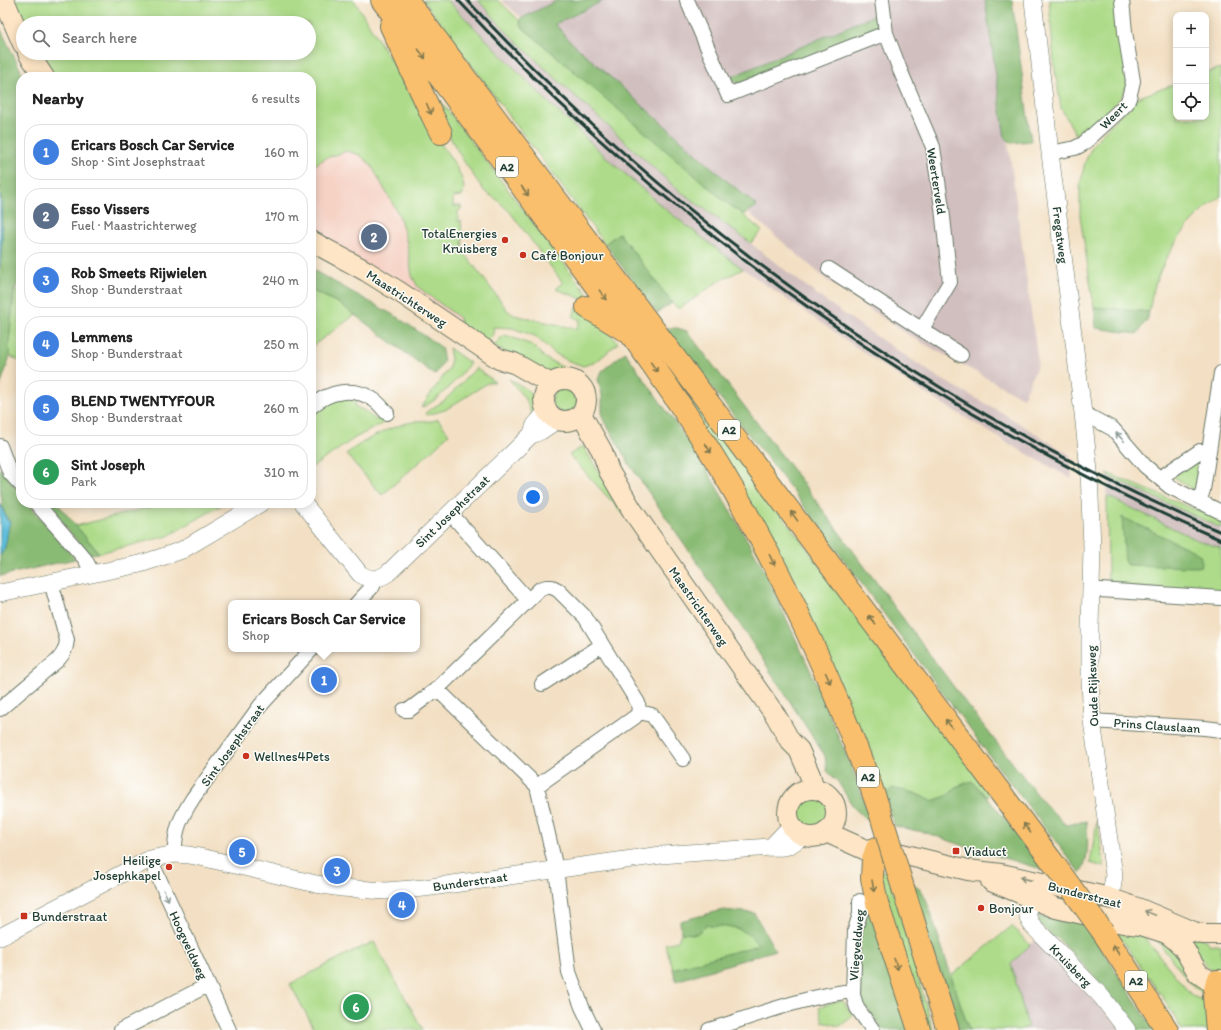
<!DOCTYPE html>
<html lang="en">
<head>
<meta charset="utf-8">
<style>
	:root { --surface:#fff; --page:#f2f2f2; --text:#222; --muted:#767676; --line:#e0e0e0; --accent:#c8321e }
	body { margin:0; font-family:Itim,sans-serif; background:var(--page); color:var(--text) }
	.controls { position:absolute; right:12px; top:12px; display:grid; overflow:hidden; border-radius:8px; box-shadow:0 2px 10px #0003 }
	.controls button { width:36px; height:36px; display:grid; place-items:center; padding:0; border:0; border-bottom:1px solid var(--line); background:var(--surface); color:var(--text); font:20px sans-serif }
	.you { position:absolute; left:533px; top:497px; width:14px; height:14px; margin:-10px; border:3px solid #fff; border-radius:50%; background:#1a73e8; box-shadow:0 0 0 6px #1a73e833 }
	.badge { display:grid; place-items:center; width:26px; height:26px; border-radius:50%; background:var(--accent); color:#fff; font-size:13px; font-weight:700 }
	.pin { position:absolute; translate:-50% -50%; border:2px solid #fff; box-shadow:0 1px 4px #0006 }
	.popup { position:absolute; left:228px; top:600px; width:192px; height:52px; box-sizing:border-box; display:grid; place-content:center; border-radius:8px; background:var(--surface); filter:drop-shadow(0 1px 3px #0005); font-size:13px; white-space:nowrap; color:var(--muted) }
	.popup b { font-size:15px; color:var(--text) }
	.popup::after { content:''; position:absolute; left:50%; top:100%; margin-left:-8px; border:8px solid transparent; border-top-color:var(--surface) }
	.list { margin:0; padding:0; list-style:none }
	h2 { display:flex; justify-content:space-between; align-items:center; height:52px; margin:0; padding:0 16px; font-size:17px }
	h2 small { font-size:13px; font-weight:400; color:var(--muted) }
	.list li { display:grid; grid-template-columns:26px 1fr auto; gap:12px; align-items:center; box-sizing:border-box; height:56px; margin:0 8px 8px; padding:0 8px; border:1px solid var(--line); border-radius:16px }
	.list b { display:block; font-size:15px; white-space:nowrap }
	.list p { margin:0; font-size:13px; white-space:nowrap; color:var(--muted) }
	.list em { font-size:13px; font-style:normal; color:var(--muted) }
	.icon { flex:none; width:22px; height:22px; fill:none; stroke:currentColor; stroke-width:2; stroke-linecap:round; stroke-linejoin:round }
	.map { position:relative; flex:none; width:1221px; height:1030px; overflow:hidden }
	.search { position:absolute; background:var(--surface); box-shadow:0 2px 10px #0003; left:16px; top:16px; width:300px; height:44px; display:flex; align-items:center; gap:10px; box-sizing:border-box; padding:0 14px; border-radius:22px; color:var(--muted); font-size:15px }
	.panel { position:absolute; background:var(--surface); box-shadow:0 2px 10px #0003; left:16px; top:72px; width:300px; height:436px; border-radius:16px }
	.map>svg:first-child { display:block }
	.built { fill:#f6d2c5 }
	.industrial { fill:#d1bfbf }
	.green { fill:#addb89; stroke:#668c5e }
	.forest { fill:#8abb75; stroke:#547c54 }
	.water { fill:#5fbfdd; stroke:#3f7e88 }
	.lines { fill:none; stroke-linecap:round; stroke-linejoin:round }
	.minor-casing { stroke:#697666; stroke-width:16 }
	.tertiary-casing { stroke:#697666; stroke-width:18 }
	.secondary-casing { stroke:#697666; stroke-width:22 }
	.motorway-casing { stroke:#697666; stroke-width:24 }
	.minor { stroke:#fff; stroke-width:14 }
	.tertiary { stroke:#fff; stroke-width:17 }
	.secondary { stroke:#fde5c5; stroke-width:20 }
	.motorway { stroke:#f9bf6d; stroke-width:22 }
	.rail { stroke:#1f3d34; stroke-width:3 }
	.motorway-bridge-casing { stroke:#697666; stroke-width:24; stroke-linecap:butt }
	.motorway-bridge { stroke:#f9bf6d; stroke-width:22 }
	.oneway { stroke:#81784e }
	.oneway2 { stroke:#8f9e9a }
	.oneway3 { stroke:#8e917c }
	.poi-dot { fill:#c8321e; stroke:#fdfcf7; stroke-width:1.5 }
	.labels { text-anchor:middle; stroke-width:3; stroke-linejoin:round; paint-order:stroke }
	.shield { fill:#fdfcf7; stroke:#62766e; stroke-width:1 }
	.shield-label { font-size:12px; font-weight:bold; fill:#1f3d34 }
	.street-label { font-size:13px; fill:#1f3d34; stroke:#fdfcf7 }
	.poi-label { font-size:13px; fill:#1f3d34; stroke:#fdfcf7; text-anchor:start }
</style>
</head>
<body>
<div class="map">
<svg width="1221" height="1030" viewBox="0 0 1221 1030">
	<rect width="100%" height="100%" fill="#fdfcf7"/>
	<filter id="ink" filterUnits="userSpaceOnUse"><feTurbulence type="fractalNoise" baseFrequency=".025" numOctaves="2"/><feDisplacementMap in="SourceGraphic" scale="8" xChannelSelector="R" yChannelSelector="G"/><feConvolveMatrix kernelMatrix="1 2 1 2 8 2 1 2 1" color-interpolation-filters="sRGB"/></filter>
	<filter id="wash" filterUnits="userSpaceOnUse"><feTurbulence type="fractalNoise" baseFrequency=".012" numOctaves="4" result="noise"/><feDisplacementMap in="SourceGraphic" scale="16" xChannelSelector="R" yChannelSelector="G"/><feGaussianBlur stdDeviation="0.9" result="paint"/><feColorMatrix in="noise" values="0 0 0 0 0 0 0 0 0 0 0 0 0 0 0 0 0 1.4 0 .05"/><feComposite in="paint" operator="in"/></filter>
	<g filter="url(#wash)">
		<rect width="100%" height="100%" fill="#f3e0c4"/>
		<path class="built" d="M347,151L360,155L371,165L399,215L407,243L412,276L418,287L458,317L460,321V323L311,235V167L326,158Z"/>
		<path class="industrial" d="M447,0H478L509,34L551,74L677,189L741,236L824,300L883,341L941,379L1001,412L1070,455L1072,479L1006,442L908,383L743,269L665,209L606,157L554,108Z
			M501,0H999V75L1038,363L1023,398L910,336L845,293L827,280Z
			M1108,476L1221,528V548L1197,540L1107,496Z
			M1036,939L1122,1030H999L995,975Z"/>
		<path class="green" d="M13,0H354L404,82C407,86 412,89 415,94C424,107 429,124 437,138C445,151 471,181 462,196L453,197V206H461V209L458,212V221H461L463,251L508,311L514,315L577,329L580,320L573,317L576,308C591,317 607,328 618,343L596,362L583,366L569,361L554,353L535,336L512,328L493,327L494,332L487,343L460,323V321L458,317L418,287L412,276L407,243L399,215L371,165L360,155L347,151L326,158L311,167V77H53L37,53H309V23H23Z
			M423,0H447L554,108L606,157L665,209L743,269L719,281L679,309L672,303L619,233L605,244Z
			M478,0H498L520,21L521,26L762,231L751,243L677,189L551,74L509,34Z
			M1049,0H1115L1117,10C1120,30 1131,72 1125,90C1121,100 1111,108 1103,115C1094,123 1086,130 1076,135L1061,108L1054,64Z
			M1221,68V196C1190,218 1167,249 1155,285C1152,293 1151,303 1149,312L1094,307L1080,216V185L1085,162L1093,145L1100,136L1136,98L1176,84V117H1206V73Z
			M426,82L595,304L556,289L563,283L510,212L496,199L485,192L478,182L461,157L445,128Z
			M21,289V362L10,356L9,343L14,291Z
			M311,290L340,304L355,315L311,347Z
			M646,334L990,793L987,797L972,781L956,787L947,796L932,801L914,793L884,797Z
			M505,335L532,345L545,358L564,368L560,374L553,376L494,346L499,340Z
			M449,348L470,363C456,380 441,399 421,408L449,368L451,359Z
			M476,368L495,382H489L445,410L427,415L425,413L445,400Z
			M509,379C525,388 537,392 538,412L532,416L526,400Z
			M552 400a13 13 0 1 1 26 0a13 13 0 1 1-26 0Z
			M357,397L355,406L365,411L376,420L383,415L387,421L355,438L311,468V414C330,398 333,399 357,397Z
			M438,419L449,434L425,457L382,495L346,454C365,439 393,425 417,421C425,420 431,423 438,419Z
			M583,446L627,518L569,455Z
			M1198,459L1197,484L1195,491L1173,476Z
			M1107,473L1221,520V528L1108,476Z
			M1107,496L1197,540L1221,548V593L1127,587L1108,583Z
			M166,503H225L168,536L99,553L76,526Z
			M796 812a16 16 0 1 1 32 0a16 16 0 1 1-32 0Z
			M1097,820L1104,862V867L1090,863Z
			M877,869L888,873L933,1030H923Z
			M707,924C730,927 743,925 759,945L673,969L665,944L678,941L681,933L696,934Z
			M1012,926L1030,945L1011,964L1028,1027L1019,1030H969L951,976Z
			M1176,928L1207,941L1210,945L1214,944L1221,945V968C1211,971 1204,967 1202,957H1196Z
			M1115,930L1144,937L1192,996L1211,1003L1214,1030H1182L1166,1002Z
			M1160,934L1210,994L1202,992L1193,987L1183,974L1156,939Z
			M374,942L423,1030H315L290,984L347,954Z
			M837,1001H843L853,1016L840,1026L823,1022L819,1007Z"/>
		<path class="forest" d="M558,0H605L555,24L570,41L719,174L757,206L744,215L727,203L521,26L520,19Z
			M985,0H1012L1031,141L1012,143L1005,138Z
			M877,14L879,28L872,32L744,83H737L729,78Z
			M0,28L24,77H21V278L14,291L9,343L10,356L0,387V267L2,241L1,199L0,194Z
			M619,233L672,303L657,313L605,244Z
			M311,269L397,317L441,347L444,361L435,375L340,304L311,290Z
			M1094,307L1149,312L1148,318L1137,334L1096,328Z
			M665,328H677L687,331L799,478L965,702L1043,802L1066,825L1086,821C1088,837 1090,859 1080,873L998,767L789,486Z
			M625,352L700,458L761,564L812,674L855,776L870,818H865L854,808L838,782L827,771L825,756L741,626L629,464L602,416V395L598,379L602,371Z
			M21,445V474L10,461Z
			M0,468L21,495V503H28L75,559L0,576V556L5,548L7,531L10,522C0,514 0,482 0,468Z
			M45,503H57L99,553L88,554Z
			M1122,517L1194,551L1200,555L1202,563L1201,566L1196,567L1128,565L1125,562Z
			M972,781L1022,838L1045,870L976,850L927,833L895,826L884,797L892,788L914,793L932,801L947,796L956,787Z
			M910,882L922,891L926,899L969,1030H959Z
			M871,898L915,1030H883L856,994L862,922Z
			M723,910L754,913L775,950L676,981L673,969L758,945C750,933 738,926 723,926C717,926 712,927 707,925L696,934L681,933L680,921Z
			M1039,916L1047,918L1058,916L1084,922L1154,1030H1134L1096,978L1056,937H1052L1038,922Z"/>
		<path class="water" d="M0,194L1,199L2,241L0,267Z
			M0,503L7,520L10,522C6,533 8,546 0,556Z"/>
	</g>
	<g filter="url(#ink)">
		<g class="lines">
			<g class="minor-casing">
				<path id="minor" d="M687,0L728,95L886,33
					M882,0L886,33L900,70L933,147L942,208L950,282L922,329
					M1050,153L1075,148L1083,144L1119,111L1127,103L1129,98L1133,81L1125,32L1122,0
					M829,269L961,355
					M311,407C328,391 354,386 374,400C379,403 383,409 387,413
					M1083,413L1113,429L1145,466L1170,487L1221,512
					M0,446L10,473L21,485
					M1160,478L1200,451L1208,452
					M1199,502L1203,490L1221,373
					M36,503L85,559L93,574
					M450,513L528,600
					M1092,592L1100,590L1221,598
					M357,603L373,586L375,580
					M542,684L602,645
					M437,689L537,786L556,869L569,972L582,1007L593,1030
					M0,709L58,660C64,653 66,649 67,640L51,582
					M404,710H409L437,689L540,589L546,587H552L558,590L585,617L638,703L639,712L635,717L537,786
					M639,712L652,715L683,759
					M1092,721L1205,728L1221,730
					M175,854C174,830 181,817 193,798L260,706L312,649
					M150,859L229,1030
					M860,901V914L855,930L853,995L857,1008L873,1030
					M121,1030L208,985
					M709,1030C754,1016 806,996 852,991"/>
			</g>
			<g class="tertiary-casing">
				<path id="tertiary" d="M1033,0L1050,153L1083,413L1089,471L1092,548L1090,628V681L1092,721L1114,875L1112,889L1106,897
					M532,433L535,425L547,411
					M303,503L360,574C371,581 378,580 388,573L531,435L541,431L557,420
					M0,593L140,564L165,556L182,550L261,503
					M771,847L792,825
					M1032,898C1027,909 1025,915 1032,925L1101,996L1127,1030
					M0,937L150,859L175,854L189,855L205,858L316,884L342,888L386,891L424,888L661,855L771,847C789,848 789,846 804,835"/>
			</g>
			<g class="secondary-casing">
				<path id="secondary" d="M4,0L23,44
					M28,53L44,77
					M311,241L366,271L401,293L499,359L514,363L551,384
					M544 400a21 21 0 1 1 42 0a21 21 0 1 1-42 0Z
					M581,414L602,451L609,471L632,510L759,692L776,716L790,741L799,750L810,775L814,789
					M788 813a24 24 0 1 1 48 0a24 24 0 1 1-48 0Z
					M826,832L866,850L877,848L968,870L1001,874L1106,897L1140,909L1194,932L1203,934H1221
					M991,881L1056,908L1123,923L1141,925L1166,933L1172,937L1183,947L1198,973L1208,980L1214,981L1221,980"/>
			</g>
			<g class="motorway-casing">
				<path id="motorway" d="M382,0C442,79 501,159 561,239C625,325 689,411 742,505C797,603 843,706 880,812
					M407,0L1051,860
					M391,26L432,115L441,133
					M587,307L623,329
					M877,848L873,859L872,878L877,903L919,1030
					M904,891L948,1030
					M1103,932L1167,1030
					M1217,981L1214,996L1217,1030"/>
			</g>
			<use href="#minor" class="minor"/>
			<use href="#tertiary" class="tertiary"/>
			<use href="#secondary" class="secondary"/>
			<use href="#motorway" class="motorway"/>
			<path class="rail" d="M458,0C672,231 933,415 1221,540
				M467,0C609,153 774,286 951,394C1038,447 1128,492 1221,532"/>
			<g class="motorway-bridge-casing">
				<path id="motorway-bridge" d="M880,812L904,891
					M1051,860L1103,932"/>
			</g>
			<use href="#motorway-bridge" class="motorway-bridge"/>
		</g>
		<defs><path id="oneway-shaft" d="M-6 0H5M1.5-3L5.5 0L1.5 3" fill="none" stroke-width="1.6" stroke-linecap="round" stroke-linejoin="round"/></defs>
		<g class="oneway">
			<use href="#oneway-shaft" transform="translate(422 54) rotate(53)"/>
			<use href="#oneway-shaft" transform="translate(429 109) rotate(66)"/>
			<use href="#oneway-shaft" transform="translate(525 191) rotate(53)"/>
			<use href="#oneway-shaft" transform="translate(603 295) rotate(53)"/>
			<use href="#oneway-shaft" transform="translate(654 367) rotate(56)"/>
			<use href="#oneway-shaft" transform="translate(708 448) rotate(58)"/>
			<use href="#oneway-shaft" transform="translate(794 516) rotate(-127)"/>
			<use href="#oneway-shaft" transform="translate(772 560) rotate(63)"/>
			<use href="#oneway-shaft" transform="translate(872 620) rotate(-127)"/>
			<use href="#oneway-shaft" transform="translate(828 678) rotate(66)"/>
			<use href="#oneway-shaft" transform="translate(949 724) rotate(-127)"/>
			<use href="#oneway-shaft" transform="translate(1027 828) rotate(-127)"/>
			<use href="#oneway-shaft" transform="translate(873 886) rotate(81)"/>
			<use href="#oneway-shaft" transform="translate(1116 950) rotate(-123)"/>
			<use href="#oneway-shaft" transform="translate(896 964) rotate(71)"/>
		</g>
		<g class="oneway2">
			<use href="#oneway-shaft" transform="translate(1120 437) rotate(-134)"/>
			<use href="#oneway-shaft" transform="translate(166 895) rotate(65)"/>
		</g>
		<g class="oneway3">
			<use href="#oneway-shaft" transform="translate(1026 879) rotate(-167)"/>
			<use href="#oneway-shaft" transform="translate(1150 913) rotate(-158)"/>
		</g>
	</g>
	<g class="poi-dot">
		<circle cx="505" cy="240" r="4"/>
		<circle cx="523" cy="255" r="4"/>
		<circle cx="246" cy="756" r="4"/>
		<rect x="952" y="847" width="8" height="8" rx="2"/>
		<circle cx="169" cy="867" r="4"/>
		<circle cx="981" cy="908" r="4"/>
		<rect x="20" y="912" width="8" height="8" rx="2"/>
	</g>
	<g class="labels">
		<g class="shield">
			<rect x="496" y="157" width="22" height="20" rx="3"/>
			<rect x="718" y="420" width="22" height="20" rx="3"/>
			<rect x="857" y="767" width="22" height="20" rx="3"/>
			<rect x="1125" y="971" width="22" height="20" rx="3"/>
		</g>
		<g class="shield-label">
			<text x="507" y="171">A2</text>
			<text x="729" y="434">A2</text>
			<text x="868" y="781">A2</text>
			<text x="1136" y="985">A2</text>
		</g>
		<g class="street-label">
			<text transform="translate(1113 115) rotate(-46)" y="5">Weert</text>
			<text transform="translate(937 181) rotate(81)" y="5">Weerterveld</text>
			<text transform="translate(1061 235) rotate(83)" y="5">Fregatweg</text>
			<text transform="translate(407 298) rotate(33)" y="5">Maastrichterweg</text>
			<text transform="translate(452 511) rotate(-44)" y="5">Sint Josephstraat</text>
			<text transform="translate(699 606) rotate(55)" y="5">Maastrichterweg</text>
			<text transform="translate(1092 686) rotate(-92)" y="5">Oude Rijksweg</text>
			<text transform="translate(1157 725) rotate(4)" y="5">Prins Clauslaan</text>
			<text transform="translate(232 745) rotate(-54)" y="5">Sint Josephstraat</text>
			<text transform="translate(470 881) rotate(-8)" y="5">Bunderstraat</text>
			<text transform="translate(1085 894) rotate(14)" y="5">Bunderstraat</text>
			<text transform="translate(189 945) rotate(65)" y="5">Hoogveldweg</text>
			<text transform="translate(856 945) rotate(-85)" y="5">Vliegveldweg</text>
			<text transform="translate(1071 965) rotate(46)" y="5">Kruisberg</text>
		</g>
		<g class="poi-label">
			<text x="497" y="238" text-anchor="end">TotalEnergies<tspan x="497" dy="15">Kruisberg</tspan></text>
			<text x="531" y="260">Café Bonjour</text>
			<text x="254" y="761">Wellnes4Pets</text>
			<text x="964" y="856">Viaduct</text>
			<text x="161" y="865" text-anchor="end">Heilige<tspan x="161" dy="15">Josephkapel</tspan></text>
			<text x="989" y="913">Bonjour</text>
			<text x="32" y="921">Bunderstraat</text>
		</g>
	</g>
</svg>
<div class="controls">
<button>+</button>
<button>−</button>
<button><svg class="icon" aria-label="locate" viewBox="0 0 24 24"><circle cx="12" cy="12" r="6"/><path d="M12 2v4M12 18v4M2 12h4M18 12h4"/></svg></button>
</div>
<div class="you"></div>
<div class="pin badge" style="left:324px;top:680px;background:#3f7fe0">1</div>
<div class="popup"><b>Ericars Bosch Car Service</b>Shop</div>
<div class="pin badge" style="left:374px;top:237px;background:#5c6f8a">2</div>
<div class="pin badge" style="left:337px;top:871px;background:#3f7fe0">3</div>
<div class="pin badge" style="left:402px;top:905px;background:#3f7fe0">4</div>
<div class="pin badge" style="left:242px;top:852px;background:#3f7fe0">5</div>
<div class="pin badge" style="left:356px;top:1007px;background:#2e9e5b">6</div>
<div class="search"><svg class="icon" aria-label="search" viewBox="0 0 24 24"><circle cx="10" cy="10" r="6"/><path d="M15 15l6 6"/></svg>Search here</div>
<section class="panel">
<h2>Nearby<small>6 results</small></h2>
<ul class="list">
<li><span class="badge" style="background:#3f7fe0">1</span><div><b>Ericars Bosch Car Service</b><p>Shop · Sint Josephstraat</p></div><em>160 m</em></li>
<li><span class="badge" style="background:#5c6f8a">2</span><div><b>Esso Vissers</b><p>Fuel · Maastrichterweg</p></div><em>170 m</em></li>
<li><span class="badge" style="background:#3f7fe0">3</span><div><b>Rob Smeets Rijwielen</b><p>Shop · Bunderstraat</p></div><em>240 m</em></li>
<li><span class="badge" style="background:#3f7fe0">4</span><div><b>Lemmens</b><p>Shop · Bunderstraat</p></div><em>250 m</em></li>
<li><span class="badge" style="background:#3f7fe0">5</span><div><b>BLEND TWENTYFOUR</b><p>Shop · Bunderstraat</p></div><em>260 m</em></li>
<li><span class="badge" style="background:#2e9e5b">6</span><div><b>Sint Joseph</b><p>Park</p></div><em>310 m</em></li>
</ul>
</section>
</div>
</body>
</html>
